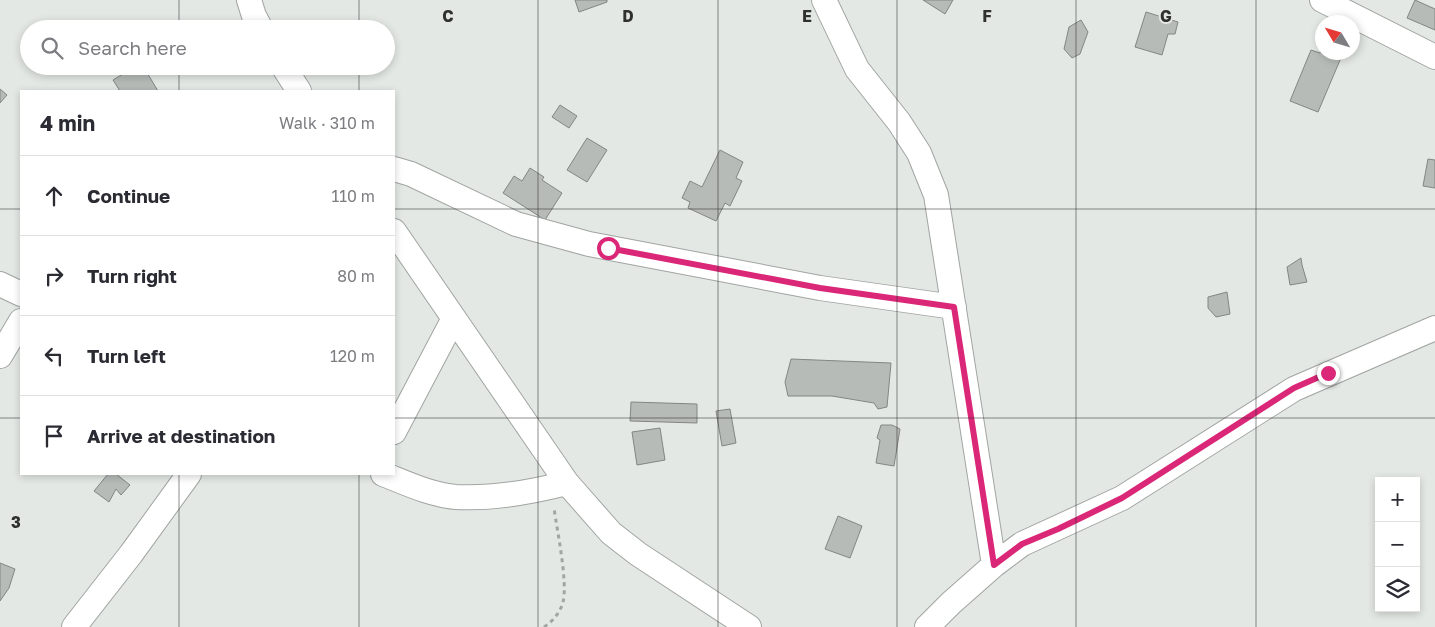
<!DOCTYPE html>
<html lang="en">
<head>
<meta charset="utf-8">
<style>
	:root { --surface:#fff; --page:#f2f2f3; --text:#2b2b33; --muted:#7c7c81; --line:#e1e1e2 }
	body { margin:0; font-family:"Golos Text",sans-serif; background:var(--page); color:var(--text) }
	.controls { position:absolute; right:15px; bottom:15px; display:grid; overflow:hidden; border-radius:0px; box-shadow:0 2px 8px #0003 }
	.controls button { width:45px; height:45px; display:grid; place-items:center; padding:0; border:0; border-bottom:1px solid var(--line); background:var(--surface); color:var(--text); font:25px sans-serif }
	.compass { position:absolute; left:1315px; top:15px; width:45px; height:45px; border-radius:50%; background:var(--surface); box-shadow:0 2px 8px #0003; rotate:308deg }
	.stop { position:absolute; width:15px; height:15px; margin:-11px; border:4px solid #db2777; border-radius:50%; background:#fff }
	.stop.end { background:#db2777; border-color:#fff; box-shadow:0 1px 5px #0008 }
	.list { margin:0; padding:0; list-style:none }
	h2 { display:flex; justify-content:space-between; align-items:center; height:65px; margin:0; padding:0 20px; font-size:21px }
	h2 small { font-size:16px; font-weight:400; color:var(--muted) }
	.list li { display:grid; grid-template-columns:32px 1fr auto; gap:15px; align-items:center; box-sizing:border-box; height:80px; padding:0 20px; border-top:1px solid var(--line) }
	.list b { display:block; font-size:19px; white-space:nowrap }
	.list em { font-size:16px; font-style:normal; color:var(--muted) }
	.icon { flex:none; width:28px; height:28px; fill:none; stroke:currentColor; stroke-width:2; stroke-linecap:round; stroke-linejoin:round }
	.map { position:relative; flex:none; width:1435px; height:627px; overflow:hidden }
	.search { position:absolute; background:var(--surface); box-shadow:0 2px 8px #0003; left:20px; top:20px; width:375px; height:55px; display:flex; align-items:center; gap:12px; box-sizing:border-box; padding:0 18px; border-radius:28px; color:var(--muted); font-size:19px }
	.panel { position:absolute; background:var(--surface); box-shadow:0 2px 8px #0003; left:20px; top:90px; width:375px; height:385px; border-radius:0px }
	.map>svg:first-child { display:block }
	.building { fill:#b6bbb8; stroke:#828684 }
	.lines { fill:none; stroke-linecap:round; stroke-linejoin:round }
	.minor-casing { stroke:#a0a5a2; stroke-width:26 }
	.path { stroke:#a1a5a3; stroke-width:3; stroke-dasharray:4 4; stroke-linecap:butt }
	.minor { stroke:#fff; stroke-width:24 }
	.route { stroke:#db2777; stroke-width:6 }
	.grid { fill:none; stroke:#2f3130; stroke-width:1; stroke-opacity:0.55 }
	.grid-label { font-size:16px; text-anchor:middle; font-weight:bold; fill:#2f3130; stroke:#e3e8e5; stroke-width:4; stroke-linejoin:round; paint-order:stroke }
</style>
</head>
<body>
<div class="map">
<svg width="1435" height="627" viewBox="0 0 1435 627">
	<rect width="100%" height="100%" fill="#e3e8e5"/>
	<path class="building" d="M575,0H607V2L579,12Z
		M923,0H953L945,14Z
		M1415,0L1435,9V30L1407,18Z
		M1146,12L1178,22L1175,34H1168L1162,55L1135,47Z
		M1081,20L1088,32L1080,54L1072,58L1064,49L1069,27Z
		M1322,47V52L1343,53L1318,112L1290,101L1311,50L1320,53Z
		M136,66H143L158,91H120L113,80Z
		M0,89L7,95L0,103Z
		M560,105L577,116L569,128L552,117Z
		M587,138L607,150L587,182L567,170Z
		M720,150L743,162L736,178L742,181L730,206L725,203L716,221L688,208L690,202L682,198L690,181L702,187Z
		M1428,159L1435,160V188L1423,186Z
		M530,168L544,177L542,180L562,193L545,220L503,193L514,176L522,181Z
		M1301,258L1302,265L1307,282L1290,285L1287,267Z
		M1227,292L1230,314L1216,317L1208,308V297Z
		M791,359L891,363L887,407L878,409L874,403L832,396H788L785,382Z
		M631,402L697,404V423L630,421Z
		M730,409L736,443L722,446L716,411Z
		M881,425H892L900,429L894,466L876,463L880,440L877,438Z
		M660,428L665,460L637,465L632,432Z
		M108,474H116L130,485L121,495L116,489L109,502L94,491Z
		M838,516L862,526L850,558L825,549Z
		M0,563L15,569L9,588L0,601Z"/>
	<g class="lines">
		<g class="minor-casing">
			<path id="minor" d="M249,0L254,16L261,29
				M824,0L857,69L899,122L919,153L936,195L994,565
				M1322,0L1435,57
				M283,66L299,91
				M394,169L411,174L516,224L589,244L820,288L954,307
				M394,231L567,483L611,533L638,554L749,627
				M0,284L21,294
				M0,356L21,321
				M394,432L453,320
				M383,474C406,483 431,495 456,497C493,499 532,492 567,483
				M74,627L131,554L189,474
				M927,627L951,603L994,565L1022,544L1122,498L1294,389L1435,328"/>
		</g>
		<path class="path" d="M544,627C553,621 560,613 563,602C568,582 557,530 554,508"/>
		<use href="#minor" class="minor"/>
	</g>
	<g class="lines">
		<path class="route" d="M608,248L820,288L954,307L994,565L1022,544L1058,529L1122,498L1294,388L1328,373"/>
	</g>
	<path class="grid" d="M179,0V29M359,0V29M538,0V627M718,0V627M897,0V627M1076,0V627M1256,0V627M179,66V91M359,66V91M0,209H21M394,209H1435M0,418H21M394,418H1435M179,474V627M359,474V627"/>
	<g class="grid-label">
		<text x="448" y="22">C</text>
		<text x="628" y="22">D</text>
		<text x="807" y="22">E</text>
		<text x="987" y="22">F</text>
		<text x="1166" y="22">G</text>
		<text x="16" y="528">3</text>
	</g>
</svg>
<div class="controls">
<button>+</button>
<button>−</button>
<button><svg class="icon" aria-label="layers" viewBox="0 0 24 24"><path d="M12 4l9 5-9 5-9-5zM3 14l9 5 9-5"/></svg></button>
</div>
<svg class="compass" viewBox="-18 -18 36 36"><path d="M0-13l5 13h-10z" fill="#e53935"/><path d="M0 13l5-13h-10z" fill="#7c7c81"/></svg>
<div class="stop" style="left:608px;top:248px"></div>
<div class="stop end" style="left:1328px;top:373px"></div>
<div class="search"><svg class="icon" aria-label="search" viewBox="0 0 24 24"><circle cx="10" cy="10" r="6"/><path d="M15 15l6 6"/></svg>Search here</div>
<section class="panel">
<h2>4 min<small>Walk · 310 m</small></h2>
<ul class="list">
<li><svg class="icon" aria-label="ahead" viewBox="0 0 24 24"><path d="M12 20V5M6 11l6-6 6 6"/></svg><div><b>Continue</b></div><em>110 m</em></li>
<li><svg class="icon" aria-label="right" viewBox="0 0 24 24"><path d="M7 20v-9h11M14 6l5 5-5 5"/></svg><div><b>Turn right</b></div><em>80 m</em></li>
<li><svg class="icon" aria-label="left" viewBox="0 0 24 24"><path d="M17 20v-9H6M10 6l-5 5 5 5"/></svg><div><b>Turn left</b></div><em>120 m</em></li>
<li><svg class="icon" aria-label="arrive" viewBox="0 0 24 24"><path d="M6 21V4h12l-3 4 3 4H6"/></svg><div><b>Arrive at destination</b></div></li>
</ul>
</section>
</div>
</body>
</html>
